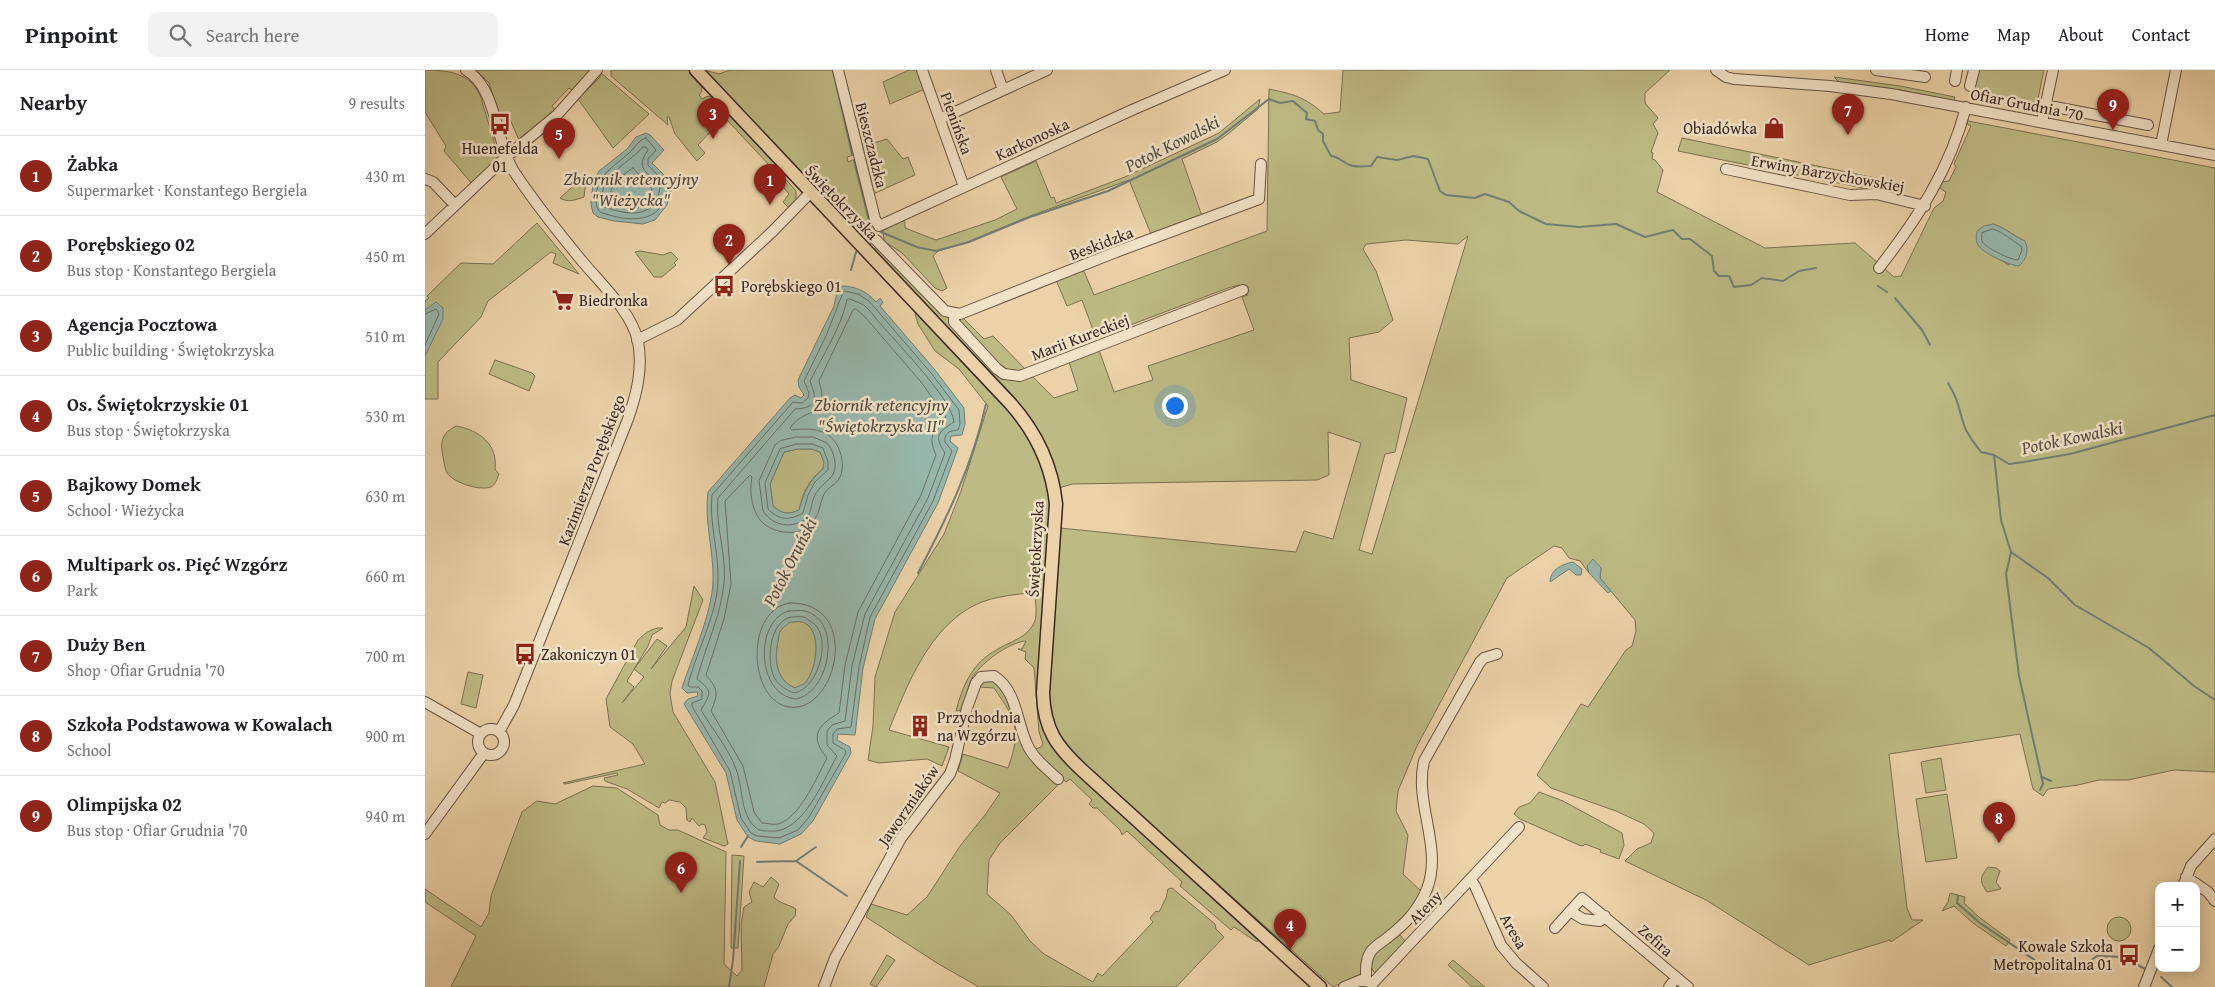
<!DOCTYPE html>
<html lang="en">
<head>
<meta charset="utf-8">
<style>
	:root { --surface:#fff; --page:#f2f2f2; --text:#202124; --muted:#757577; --line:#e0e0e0; --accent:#8f2418 }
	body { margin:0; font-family:"Gentium Book Plus",serif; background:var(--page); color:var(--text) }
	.controls { position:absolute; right:15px; bottom:15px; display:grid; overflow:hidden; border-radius:10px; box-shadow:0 2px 12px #0003 }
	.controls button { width:45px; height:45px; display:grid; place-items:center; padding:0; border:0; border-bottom:1px solid var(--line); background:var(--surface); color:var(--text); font:25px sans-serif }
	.you { position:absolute; left:749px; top:335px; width:18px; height:18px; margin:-12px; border:4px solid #fff; border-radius:50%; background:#1a73e8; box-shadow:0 0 0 8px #1a73e833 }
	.badge { display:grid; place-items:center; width:32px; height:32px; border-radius:50%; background:var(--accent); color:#fff; font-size:16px; font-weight:700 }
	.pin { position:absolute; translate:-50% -41px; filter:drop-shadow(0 1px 2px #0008) }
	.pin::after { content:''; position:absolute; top:26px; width:18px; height:15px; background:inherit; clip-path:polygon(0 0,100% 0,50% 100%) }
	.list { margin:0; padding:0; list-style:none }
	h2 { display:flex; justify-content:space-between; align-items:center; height:65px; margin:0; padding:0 20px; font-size:21px }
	h2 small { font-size:16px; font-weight:400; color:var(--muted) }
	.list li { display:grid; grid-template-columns:32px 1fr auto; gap:15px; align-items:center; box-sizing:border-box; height:80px; padding:0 20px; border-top:1px solid var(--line) }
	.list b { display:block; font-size:19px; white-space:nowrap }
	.list p { margin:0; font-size:16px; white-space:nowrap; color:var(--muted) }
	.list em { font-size:16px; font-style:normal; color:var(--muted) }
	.icon { flex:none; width:28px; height:28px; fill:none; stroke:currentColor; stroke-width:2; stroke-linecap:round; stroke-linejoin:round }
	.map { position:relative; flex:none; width:1790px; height:917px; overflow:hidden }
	header { display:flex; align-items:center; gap:30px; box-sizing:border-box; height:70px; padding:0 25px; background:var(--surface); border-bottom:1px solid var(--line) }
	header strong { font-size:24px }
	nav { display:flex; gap:28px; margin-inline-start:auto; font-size:18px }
	.search { width:350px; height:45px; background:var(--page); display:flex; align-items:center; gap:12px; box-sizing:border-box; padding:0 18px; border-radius:10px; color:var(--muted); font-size:19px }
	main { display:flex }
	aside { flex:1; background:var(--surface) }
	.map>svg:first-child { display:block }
	.green { fill:#bdba84; stroke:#7c7052; fill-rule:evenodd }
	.water { fill:#98b7ac; stroke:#727d74; fill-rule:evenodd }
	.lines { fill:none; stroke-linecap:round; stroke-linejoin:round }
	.shore { stroke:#696f66; stroke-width:1 }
	.stream { stroke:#727d74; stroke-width:2 }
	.minor-casing { stroke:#665242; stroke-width:12 }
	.major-casing { stroke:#3a2720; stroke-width:15 }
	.minor { stroke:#f2e2c6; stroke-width:10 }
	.major { stroke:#ebd2a8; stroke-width:12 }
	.labels { text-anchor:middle; stroke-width:5; stroke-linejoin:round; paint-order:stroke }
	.street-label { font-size:16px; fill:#3a2720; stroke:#f2e2c6 }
	.poi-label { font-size:16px; fill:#3a2720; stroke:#f2e2c6; text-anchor:start }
	.water-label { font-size:18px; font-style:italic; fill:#524b43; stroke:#f2e2c6 }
</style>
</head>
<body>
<header>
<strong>Pinpoint</strong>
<div class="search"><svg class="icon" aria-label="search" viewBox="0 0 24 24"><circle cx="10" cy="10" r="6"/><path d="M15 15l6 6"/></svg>Search here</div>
<nav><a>Home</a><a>Map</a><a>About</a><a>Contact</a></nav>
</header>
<main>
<aside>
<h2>Nearby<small>9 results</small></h2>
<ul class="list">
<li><span class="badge">1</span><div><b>Żabka</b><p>Supermarket · Konstantego Bergiela</p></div><em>430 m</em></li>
<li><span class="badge">2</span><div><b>Porębskiego 02</b><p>Bus stop · Konstantego Bergiela</p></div><em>450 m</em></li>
<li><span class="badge">3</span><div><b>Agencja Pocztowa</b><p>Public building · Świętokrzyska</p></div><em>510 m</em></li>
<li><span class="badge">4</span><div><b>Os. Świętokrzyskie 01</b><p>Bus stop · Świętokrzyska</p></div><em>530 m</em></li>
<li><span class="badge">5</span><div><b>Bajkowy Domek</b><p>School · Wieżycka</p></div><em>630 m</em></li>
<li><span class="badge">6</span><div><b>Multipark os. Pięć Wzgórz</b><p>Park</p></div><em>660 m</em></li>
<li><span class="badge">7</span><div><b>Duży Ben</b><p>Shop · Ofiar Grudnia '70</p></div><em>700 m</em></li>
<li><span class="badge">8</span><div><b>Szkoła Podstawowa w Kowalach</b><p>School</p></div><em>900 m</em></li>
<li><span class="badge">9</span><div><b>Olimpijska 02</b><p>Bus stop · Ofiar Grudnia '70</p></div><em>940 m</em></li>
</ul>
</aside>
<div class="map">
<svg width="1790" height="917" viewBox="0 0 1790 917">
	<rect width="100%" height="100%" fill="#ebd2a8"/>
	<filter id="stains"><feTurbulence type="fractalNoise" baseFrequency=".004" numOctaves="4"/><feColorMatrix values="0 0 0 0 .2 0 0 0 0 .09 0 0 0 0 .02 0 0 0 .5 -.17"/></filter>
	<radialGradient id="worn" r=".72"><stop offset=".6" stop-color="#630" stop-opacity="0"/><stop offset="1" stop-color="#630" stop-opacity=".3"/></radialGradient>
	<path class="green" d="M0,0C23,0 45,3 55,25L74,88L47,114L19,81L21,76L0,42Z
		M51,0H167L149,22L144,18L127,36L131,41L105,64H100L94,70L84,47L75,46L64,13Z
		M186,0H264L276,14L277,21L274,25L277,29L283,26L289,28L354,97L357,105L371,121V130L365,139L358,132L364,124L356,114L359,111L302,50L288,64L286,61L273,75L280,83L272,91L250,64L244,47H242L243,55L186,6Z
		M279,0L294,4L305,0H410L429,85L422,87L423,92L430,89L450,157L451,162L445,174L443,175Z
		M484,0H493L500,19L465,34L458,12Z
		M918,0H1245L1220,23V33L1233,48L1228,54L1233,63L1226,82L1228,83L1227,89L1230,90L1238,100L1232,122L1340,178L1430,173L1469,207L1476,206L1509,138L1518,131L1521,122L1513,117L1516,112L1524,111L1531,97L1529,94L1546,56L1542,54L1543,51L1790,98V702L1749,700L1703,710H1674L1653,715L1623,719L1618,726L1608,719L1595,664L1464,684L1482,838L1487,850H1498L1466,872L1465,870L1384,895L1281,830L1200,791L1212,779L1226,773L1229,763L1219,754L1191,741L1126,718L1112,705L1156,634L1163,637L1201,580L1207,576L1211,561L1210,550L1175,508L1176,498L1163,499L1164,503L1155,491L1144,488L1137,478L1129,476L1082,508L992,676L973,721L971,741L983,765L978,804L997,822L990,836L957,869L936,904L908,917L653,689L630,658L624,632L635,458L871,482L879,461L908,469L936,373L903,362L904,405L892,410L647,414L634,418L621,375L449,181L452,177L521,245L528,255L575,304L607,306L629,328L653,320L644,292L674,280L689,322L728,310L723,296L829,260L817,227L823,225L822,219L814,215L803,218L671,268L657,230L642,236L631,210L658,199L669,225L842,161L844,19C868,24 880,27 899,44L915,42ZM1568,154C1581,158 1588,166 1600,171L1584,195L1573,188ZM1043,166L947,484L934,480L960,384L970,382L982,328L926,310L924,268L954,262L968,250L951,201L938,179L941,174L981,170L1033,174Z
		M1554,0H1619L1611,38L1548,26Z
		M176,3L224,44L188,78L153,29L175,7Z
		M1409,7L1475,16L1530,27L1529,31L1475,20L1414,12Z
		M835,29L833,39L803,64L792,72L757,89L777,146L726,164L704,110L605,146L540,173L513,181L508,186L522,218L517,221L510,218L477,183L459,171L458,161L476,150L480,152V158L511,170L570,150L592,139L576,107L611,91L626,128L629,127L631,133L700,107L794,63Z
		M433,47L435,57L445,74L462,69L478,89L483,87L490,105L446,125L427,50Z
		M1257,68L1465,111L1463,123L1253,81Z
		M157,108L161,111L159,127C150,130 143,133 135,128Z
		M112,153L154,204L128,193L131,184L126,182L63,231L56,247L13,292V329H0V231L4,228L2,226L36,193L68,194Z
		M215,181L238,185L246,182L253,189L249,193L251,195L237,207H229L210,182Z
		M495,243L576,329L608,371L625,424L617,656L835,868L832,872L809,857L806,860L755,816L757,812L702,761L697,765L695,760L672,738H668L664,734L667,730L645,709L641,712L612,685L608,680L616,677L618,674L614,662L609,598L600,589L601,582L593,579H597L601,571C584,572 554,594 546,610C542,620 540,630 537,640L531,641C538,614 548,592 573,579C586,571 602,568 609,553C613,545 610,531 610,522C590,525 568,526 550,535C504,558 482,615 464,660L524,677L517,696L502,689L454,693L443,690L448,656L450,607L470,542L519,464L536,421L563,336L534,299L510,281L493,254L490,244Z
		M537,247L559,269L568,266L602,301H578L533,249Z
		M70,290L107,303L110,306L104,321L64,304Z
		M31,356C54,360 73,374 70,399L74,404C72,409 71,414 66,417C55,421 29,413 22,403C20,400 20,396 19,392C16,376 13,365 31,356Z
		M373,379H387L395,382L399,392L398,399C383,411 378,422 374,440C363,445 357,444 348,436L345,414L359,382Z
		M269,516L278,530L247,611L245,624L248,642L290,712L303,774L299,776L278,768L282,762L280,755L277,754L274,756L267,748L265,752L262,750L261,738L255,732L244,730L240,733L237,732L234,738L202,719L180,711L179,708L193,705L192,703L140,714L138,713L220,694L208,674L185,657L181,629L213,570C220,563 228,557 238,558L227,565L223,576L202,611L209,617L197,633L219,607L209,599L232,569L242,576L226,599L261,557Z
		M365,552C368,552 374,551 377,552C398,558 392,599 381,612C378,615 373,617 370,618C351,610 349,590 353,571C353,568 354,563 356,560C358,557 362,555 365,552Z
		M43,602L58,605L51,638L36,634Z
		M561,609L572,612L586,633L583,636L588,640L595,662L633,715L575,773L564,790L562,824L586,845L605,871L619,884L668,912L673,903L677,906L728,852L725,848L731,841L734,842L741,828L743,819L747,818L790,854L791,859L799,867L751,917H554L512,893L441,847L446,834L482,845L502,827L535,776L560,745L575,723L533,701L538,684L583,698C597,659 591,650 569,618L555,617L551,621Z
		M1516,688L1521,720L1501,723L1496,692Z
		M168,716L192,718L233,745L235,755L244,760H253L301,782L299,894L312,906L317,900L316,855L319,837L327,832L324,822L329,812L338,817L346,807L354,814L349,827C355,834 363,834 371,839L370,846L363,854L354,876L348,884L339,917H26L51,866L0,832V819L56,857L64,843L66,826L97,742L112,731L130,734Z
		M1114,722L1138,731L1197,763L1199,775L1194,789L1175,782L1176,780L1160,774L1158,776L1154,775L1095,749L1089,744L1094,737L1105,733Z
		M1522,724L1532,788L1501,792L1491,729Z
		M307,785L319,786L313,878H306Z
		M1563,797L1571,798L1575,801L1571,812L1576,819L1562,822C1554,811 1555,807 1563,797Z
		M1525,823L1540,827L1539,833L1554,847L1585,870L1581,876L1548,853L1529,836L1517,841L1523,832Z
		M1682 859a12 12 0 1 1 24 0a12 12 0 1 1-24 0Z
		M973,863L982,873L951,902H949L945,895L949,882Z
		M462,885L470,890L451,917L445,914Z
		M1028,890L1060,917H1047L1023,895Z"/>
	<path class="water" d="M221,63L225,65L239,80L227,93L245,111L247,117L242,135L230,150L218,154L189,151L173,147L168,143L166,134L168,112L174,101L202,79L211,67Z
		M1568,154C1581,158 1588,166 1600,171C1604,181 1602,188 1594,196C1584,195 1556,183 1552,173C1551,170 1551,164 1552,161L1559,156Z
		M417,216C430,216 443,222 451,232L455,228L458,232L455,236L510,300L539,338L540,354L537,365L526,366L525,371L533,378L513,433L450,549L438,598L430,665L413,664L412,670L425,677L426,683L388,751L376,764L355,774L331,771L323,767L312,750L301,703L259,634L263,629L273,626L272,622L262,623L257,618C267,587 287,543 288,511C289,481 279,452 283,422L365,328L370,325L376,328L379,325L374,317L373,310L409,236L412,222ZM373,379H387L395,382L399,392L398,399C384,411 379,422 374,440C363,445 357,444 348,436L345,414L359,382ZM365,552C368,552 374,551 377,552C398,558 392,599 381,612C378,615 373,616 370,618C351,610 349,590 353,571C353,568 354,563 356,560C358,557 362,555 365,552Z
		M11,232L18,238V249L0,286V240Z
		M1168,489L1176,498L1175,508L1186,521L1183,523L1164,503L1162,496Z
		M1148,492L1157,499L1156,505H1151L1144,499L1125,512C1125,499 1138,494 1148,492Z"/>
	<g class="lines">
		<path class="shore" d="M221,68L231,80L223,89V95L240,113L242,117C239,156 202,152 175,142C171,138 171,133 171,127C172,105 188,97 203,84C210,78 213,70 221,68Z
			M218,77H221L223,80C208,101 226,102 235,118C230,150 203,145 179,137C168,109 203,94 218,77Z
			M208,98L227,119C222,141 204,136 186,131C182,116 196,106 208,98Z
			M1568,159C1580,163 1586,170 1596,176L1597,180L1593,190C1586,190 1560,178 1557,171C1556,169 1557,166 1557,163Z
			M419,221L433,224L444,231L506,303L534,340L535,354L533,360C525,361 519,362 520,372L527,381L508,431L445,547L434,597L426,657L412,659L408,664V673L420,680L421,683L384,747L373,760L354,768L332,766L326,763L316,748L305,701L267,636V633L277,629V621L273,617H265L263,615C271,582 292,545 293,511C294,482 284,454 287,425L368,332L377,333L383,328L384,323L379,311L401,266Z
			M425,229L439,235L445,241C463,265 527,327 529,352C514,362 508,365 520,383L503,428L440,544L427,596L420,651L407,655L402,661V675L412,686C398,710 378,765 344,761C340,761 334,761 330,757C315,743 318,717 311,699C304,679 287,659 276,640C285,624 289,622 272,609C280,577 296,546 299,513C302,485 290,456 293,428L370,339C393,338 392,329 385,311C398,285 416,258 422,230Z
			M431,239L440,247L496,312L521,347C507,358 503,368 511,385L496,425L433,542L420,595L414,643C401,651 386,660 395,678C397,682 400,685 402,688C392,707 374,749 353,754C348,755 341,753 337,753L329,742L318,696L286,641C293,624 294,620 281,605L299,549L306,514L300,431L325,405L327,407C324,422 327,444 339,454C353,465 380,467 390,449C395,442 395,432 399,424C403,417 411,415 415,407C418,401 418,392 416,385C409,360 390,357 367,360L365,358C380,336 406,349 394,311L428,240Z
			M0,244L11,239L14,244L0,275
			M371,367H388L402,373C409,381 414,398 406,407C400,414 394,417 390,425C386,432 387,441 382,448C367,459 349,457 338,441L334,411L350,375L355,371Z
			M372,374H387L398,378L403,392V400L390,412L383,425L378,443C364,451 354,450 343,439L340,413L355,379Z
			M365,533C433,532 415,630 373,637C324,644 316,540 365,533Z
			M364,541C369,541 375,540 380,541C418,551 405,622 371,629C331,625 329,550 364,541Z
			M379,547C383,550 389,553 392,557C405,575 392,619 369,623C361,620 355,616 350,609C341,593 344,555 363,548C367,546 375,547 379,547Z"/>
		<path class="stream" d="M408,0L427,84
			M429,91L447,162L441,171
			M456,162L492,177L511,181L544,172L605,147L683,121L792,69L844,29L855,33L868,31L882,43L881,49L890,51L893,60L898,64V71L906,86C915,87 917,92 925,95C931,98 939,96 946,96L952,87L972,90L989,86L1003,89L1015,121L1021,125L1050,128L1060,124L1084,132L1094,141L1121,154L1154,157L1191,154L1220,167L1248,160L1257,169H1265L1287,186L1289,201L1294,206H1304L1309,217L1326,215L1337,208L1358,211L1374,201L1391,198
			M426,200L431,182
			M1453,216L1462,222
			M1470,228L1497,260L1505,275
			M1523,313C1534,331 1533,337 1539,355C1542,365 1550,374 1556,382L1569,385L1584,394L1599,392L1645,384L1790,345
			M1569,385L1576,450L1586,482L1581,504L1594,606L1618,714L1615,720
			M1586,482L1623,508L1650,535L1724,578L1769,616L1790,630
			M493,503C522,448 548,394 561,334
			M1617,707L1626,711
			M316,777L323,766
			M371,791L422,826
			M332,792L371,791L391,777
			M1533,826L1532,833L1555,853L1623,899L1651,901L1672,886L1698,887L1720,899
			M1736,907L1747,917
			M304,917L308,890L315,791"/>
		<g class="minor-casing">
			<path id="minor" d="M41,0C72,18 70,70 88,100C109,132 133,162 157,191C176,214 206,241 213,271C218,298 212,323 203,349L89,635L74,662
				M413,0L450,149L454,156
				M497,0L539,117
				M571,0L578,20
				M1291,0L1301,7L1309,9L1405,16L1466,24L1790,85
				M1451,0L1500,7
				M1530,11L1532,0
				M1545,16L1549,0
				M1630,37L1723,55
				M515,49L622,0
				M1617,52L1628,0
				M1736,75L1751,0
				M1301,99L1425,125L1451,124L1500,136
				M0,109L8,112L30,135
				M454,156L707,40L800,0
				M0,164L81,87L132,45L172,0
				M451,170L520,241L535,244L691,182L834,129L836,94
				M1454,198C1493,148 1525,99 1541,37
				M529,243V252L572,299L579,304L595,306L818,220
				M212,270L252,250L347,162L385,123
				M0,632L56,664
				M53 672a13 13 0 1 1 26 0a13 13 0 1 1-26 0Z
				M0,764L59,683
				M1761,807L1783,822L1790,831
				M1046,810L1050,816L1076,875L1091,893L1118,917
				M1758,816L1766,796L1790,769
				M1145,841L1158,849L1175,851L1180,846
				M1130,858L1157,828L1263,917
				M941,909C941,901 940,891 945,883C948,877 956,873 962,868C980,854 993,841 1002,819C1018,777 989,734 999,691L1055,592L1059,588L1072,584
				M399,917L410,888L476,768L525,704L530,690L542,638L551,613L556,607L569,606C592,621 591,650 602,674C608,688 621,698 633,709
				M919,917L936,910L948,913L1094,757
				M1244,917L1251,908
				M1719,917L1734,879"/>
		</g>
		<g class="major-casing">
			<path id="major" d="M271,0L585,333C611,362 627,395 631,434L618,623C619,660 632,677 658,701L895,917"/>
		</g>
		<use href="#minor" class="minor"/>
		<use href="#major" class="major"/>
	</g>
	<defs>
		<g id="bus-bare" transform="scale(1.725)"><path d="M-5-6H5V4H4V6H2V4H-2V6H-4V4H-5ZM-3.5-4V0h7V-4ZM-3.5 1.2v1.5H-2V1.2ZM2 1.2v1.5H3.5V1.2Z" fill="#8f2418" stroke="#f2e2c6" stroke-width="2.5" paint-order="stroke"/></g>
		<g id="shop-bare" transform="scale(1.725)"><path d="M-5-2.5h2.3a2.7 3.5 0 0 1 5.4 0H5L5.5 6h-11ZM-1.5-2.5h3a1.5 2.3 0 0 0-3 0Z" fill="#8f2418" stroke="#f2e2c6" stroke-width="2.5" paint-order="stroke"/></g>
		<g id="supermarket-bare" transform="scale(1.725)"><path d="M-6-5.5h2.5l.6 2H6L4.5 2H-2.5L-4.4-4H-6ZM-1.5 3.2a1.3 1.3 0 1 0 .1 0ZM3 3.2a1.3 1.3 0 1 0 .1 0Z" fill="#8f2418" stroke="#f2e2c6" stroke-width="2.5" paint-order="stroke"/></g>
		<g id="building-bare" transform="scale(1.725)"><path d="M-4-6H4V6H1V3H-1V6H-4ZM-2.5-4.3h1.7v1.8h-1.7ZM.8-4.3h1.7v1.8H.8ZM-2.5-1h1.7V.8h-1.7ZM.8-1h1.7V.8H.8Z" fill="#8f2418" stroke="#f2e2c6" stroke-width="2.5" paint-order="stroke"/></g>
	</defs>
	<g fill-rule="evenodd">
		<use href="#bus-bare" x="75" y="54"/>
		<use href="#shop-bare" x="1349" y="58"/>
		<use href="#bus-bare" x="299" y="216"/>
		<use href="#supermarket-bare" x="138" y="230"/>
		<use href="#bus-bare" x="100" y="584"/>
		<use href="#building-bare" x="495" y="656"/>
		<use href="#bus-bare" x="1704" y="885"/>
	</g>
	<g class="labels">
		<g class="street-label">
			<text transform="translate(1602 34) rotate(11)" y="6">Ofiar Grudnia '70</text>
			<text transform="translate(532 53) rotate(70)" y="6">Pienińska</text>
			<text transform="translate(607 69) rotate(-25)" y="6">Karkonoska</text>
			<text transform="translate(447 75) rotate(76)" y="6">Bieszczadzka</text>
			<text transform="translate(1403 103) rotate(10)" y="6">Erwiny Barzychowskiej</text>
			<text transform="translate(417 132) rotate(46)" y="6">Świętokrzyska</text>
			<text transform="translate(676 173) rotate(-21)" y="6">Beskidzka</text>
			<text transform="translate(655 267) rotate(-21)" y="6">Marii Kureckiej</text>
			<text transform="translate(166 400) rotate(-69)" y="6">Kazimierza Porębskiego</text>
			<text transform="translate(610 479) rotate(-87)" y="6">Świętokrzyska</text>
			<text transform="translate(483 735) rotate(-55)" y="6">Jaworzniaków</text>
			<text transform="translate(1000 837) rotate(-46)" y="6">Ateny</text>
			<text transform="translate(1089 861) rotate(60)" y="6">Aresa</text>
			<text transform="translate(1231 870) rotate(41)" y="6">Zefira</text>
		</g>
		<g class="poi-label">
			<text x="1332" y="64" text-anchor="end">Obiadówka</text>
			<text x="75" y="84" text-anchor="middle">Huenefelda<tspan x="75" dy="18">01</tspan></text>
			<text x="316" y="222">Porębskiego 01</text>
			<text x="154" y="236">Biedronka</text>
			<text x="116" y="590">Zakoniczyn 01</text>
			<text x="512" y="653">Przychodnia<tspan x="512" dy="18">na Wzgórzu</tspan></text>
			<text x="1688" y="882" text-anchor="end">Kowale Szkoła<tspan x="1688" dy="18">Metropolitalna 01</tspan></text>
		</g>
		<g class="water-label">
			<text transform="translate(747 74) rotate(-27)" y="6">Potok Kowalski</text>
			<text x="206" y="115">Zbiornik retencyjny<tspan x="206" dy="21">"Wieżycka"</tspan></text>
			<text x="456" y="341">Zbiornik retencyjny<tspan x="456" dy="21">"Świętokrzyska II"</tspan></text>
			<text transform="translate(1647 368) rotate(-12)" y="6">Potok Kowalski</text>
			<text transform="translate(365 492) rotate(-63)" y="6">Potok Oruński</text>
		</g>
	</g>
	<rect width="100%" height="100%" filter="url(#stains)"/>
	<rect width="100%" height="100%" fill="url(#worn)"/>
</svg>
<div class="controls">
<button>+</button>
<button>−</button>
</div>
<div class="you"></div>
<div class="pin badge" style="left:345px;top:135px">1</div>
<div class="pin badge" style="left:304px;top:195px">2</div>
<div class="pin badge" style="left:288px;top:69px">3</div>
<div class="pin badge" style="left:865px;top:880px">4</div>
<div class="pin badge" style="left:134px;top:89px">5</div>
<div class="pin badge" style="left:256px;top:823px">6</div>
<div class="pin badge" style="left:1423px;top:65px">7</div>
<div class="pin badge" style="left:1574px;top:773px">8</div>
<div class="pin badge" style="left:1688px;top:60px">9</div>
</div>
</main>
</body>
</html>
